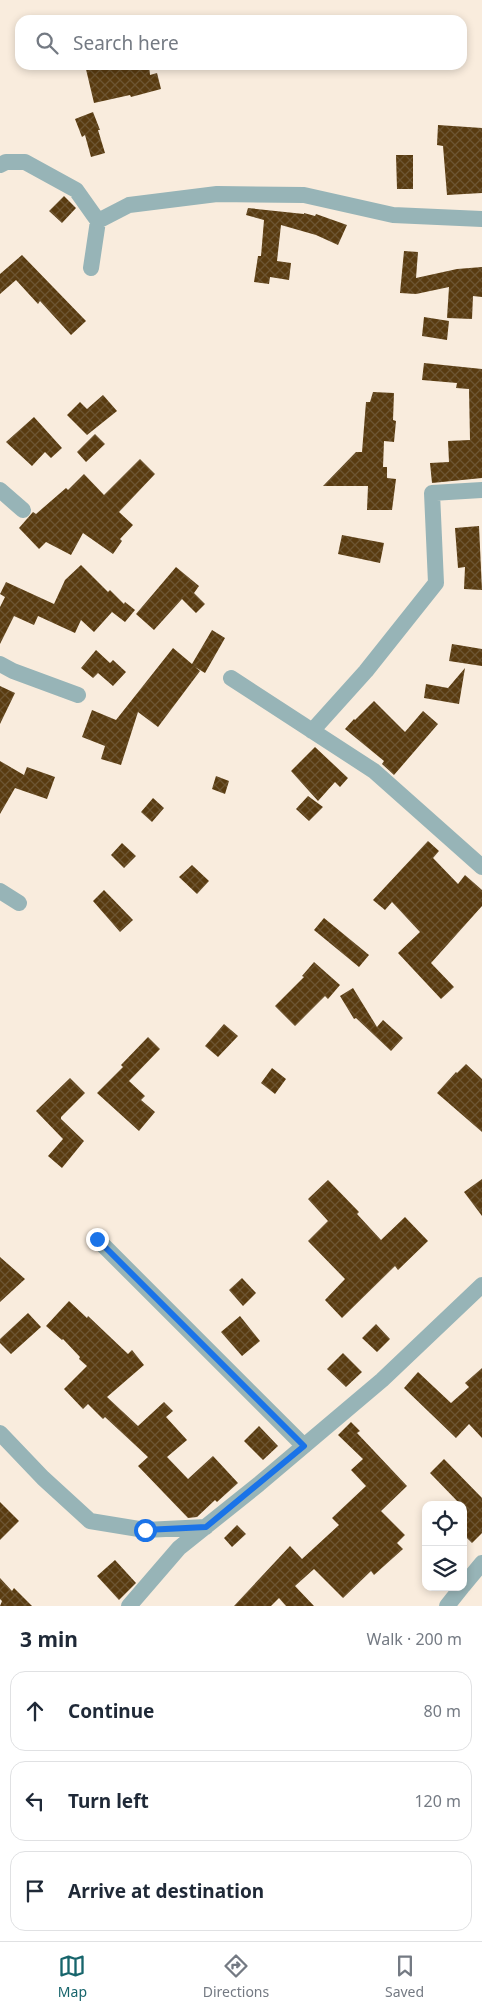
<!DOCTYPE html>
<html lang="en">
<head>
<meta charset="utf-8">
<style>
	:root { --surface:#fff; --page:#f2f2f3; --text:#1f2937; --muted:#747a83; --line:#e0e1e3; --accent:#17656c }
	body { margin:0; font-family:"Noto Sans",sans-serif; background:var(--page); color:var(--text) }
	.controls { position:absolute; right:15px; bottom:15px; display:grid; overflow:hidden; border-radius:10px; box-shadow:0 2px 8px #0003 }
	.controls button { width:45px; height:45px; display:grid; place-items:center; padding:0; border:0; border-bottom:1px solid var(--line); background:var(--surface); color:var(--text); font:25px sans-serif }
	.stop { position:absolute; width:15px; height:15px; margin:-11px; border:4px solid #1a73e8; border-radius:50%; background:#fff }
	.stop.end { background:#1a73e8; border-color:#fff; box-shadow:0 1px 5px #0008 }
	.list { margin:0; padding:0; list-style:none }
	h2 { display:flex; justify-content:space-between; align-items:center; height:65px; margin:0; padding:0 20px; font-size:21px }
	h2 small { font-size:16px; font-weight:400; color:var(--muted) }
	.list li { display:grid; grid-template-columns:32px 1fr auto; gap:15px; align-items:center; box-sizing:border-box; height:80px; margin:0 10px 10px; padding:0 10px; border:1px solid var(--line); border-radius:15px }
	.list b { display:block; font-size:19px; white-space:nowrap }
	.list em { font-size:16px; font-style:normal; color:var(--muted) }
	.icon { flex:none; width:28px; height:28px; fill:none; stroke:currentColor; stroke-width:2; stroke-linecap:round; stroke-linejoin:round }
	.map { position:relative; flex:none; width:482px; height:1606px; overflow:hidden }
	.search { position:absolute; background:var(--surface); box-shadow:0 2px 8px #0003; left:15px; right:15px; top:15px; height:55px; display:flex; align-items:center; gap:12px; box-sizing:border-box; padding:0 18px; border-radius:15px; color:var(--muted); font-size:19px }
	.sheet { height:335px; background:var(--surface) }
	nav { display:flex; justify-content:space-around; align-items:center; box-sizing:border-box; height:70px; border-top:1px solid var(--line); background:var(--surface); font-size:14px; color:var(--muted) }
	nav a { display:grid; justify-items:center; gap:2px }
	nav .on { color:var(--accent) }
	.map>svg:first-child { display:block }
	.building { fill:url(#building-cross-hatch) }
	.lines { fill:none; stroke-linecap:round; stroke-linejoin:round }
	.minor { stroke:#97b4b7; stroke-width:16 }
	.route { stroke:#1a73e8; stroke-width:6 }
</style>
</head>
<body>
<div class="map">
<svg width="482" height="1606" viewBox="0 0 482 1606">
	<defs>
		<pattern id="building-cross-hatch" width="8" height="8" patternUnits="userSpaceOnUse" patternTransform="scale(1.25)"><rect width="8" height="8" fill="#593b10"/><path d="M0 0l8 8M0 8l8-8" fill="none" stroke="#6d5532"/></pattern>
	</defs>
	<rect width="100%" height="100%" fill="#f9ecdd"/>
	<path class="building" d="M85,65H149L150,75L157,73L161,89L131,97L130,95L94,103Z
		M93,112L100,130H98L105,153L91,157L85,135L82,137L75,119Z
		M438,125L482,128V193L447,195L443,146L437,145Z
		M396,155H413V189H397Z
		M64,196L76,208L62,223L49,211Z
		M248,208L304,214V213L315,216L316,214L347,225L338,245L316,235L281,225L277,261L291,263L289,280L270,277L269,284L254,282L258,256H261L264,220L246,215Z
		M404,251L418,252L416,278L457,269L482,267V297L473,296L472,319L447,318L449,287L416,294L400,293Z
		M22,255L86,321L71,335L40,301L38,304L16,280L0,294V274Z
		M424,317L449,321L447,340L422,336Z
		M424,363L482,369V478L432,483L430,463L449,462L448,441L470,440L469,389L456,388L457,383L422,380Z
		M373,392L394,393L393,420L396,421L394,442L384,441L383,467H387V478L396,479L392,510H367L368,486H323L356,452H362L366,402H370Z
		M103,395L117,411L87,435L67,415L80,402L87,409Z
		M34,417L62,448L51,458L45,452L32,466L6,442Z
		M95,434L105,444L86,462L77,452Z
		M140,459L155,474L119,512L133,525L120,539L122,541L113,554L83,533L71,555L46,542L39,549L19,528L33,512L36,514L66,488L68,490L84,474L104,495Z
		M479,526L482,590L464,589L465,567L458,568L455,528Z
		M342,535L384,543L380,563L338,554Z
		M81,565L108,592L110,590L124,604L125,602L135,610L125,622L112,612L94,632L81,620L75,633L38,616L34,625L14,616L0,644V607L5,597L0,594L6,582L54,604L65,580Z
		M176,567L199,586L194,593L205,604L196,613L182,599L154,630L136,614Z
		M212,630L225,638L205,673L195,667L200,671L158,727L138,712L121,765L101,759L105,746L82,737L92,710L116,720L173,648L192,664Z
		M452,644L482,649V666L449,661Z
		M96,650L110,663L113,660L126,672L113,686L98,673L93,678L81,668Z
		M465,668L459,704L424,698L426,684L448,688Z
		M0,686L15,693L0,724Z
		M374,701L405,732L423,711L438,724L394,775L382,764L384,761L345,729L354,719L355,720Z
		M315,747L348,778L340,787L335,782L318,801L291,771Z
		M0,761L24,775L27,767L55,777L47,799L15,788L0,814Z
		M216,776L229,781L225,794L212,789Z
		M308,796L323,807L309,821L296,809Z
		M153,798L164,808L152,822L141,812Z
		M428,841L439,851L433,858L458,884L465,875L482,890V906L431,963L454,987L441,999L398,953L420,932L392,902L385,910L373,900Z
		M122,843L136,856L124,868L111,855Z
		M192,865L209,881L197,894L179,877Z
		M104,890L133,920L120,932L93,901Z
		M324,918L369,955L359,967L314,930Z
		M314,962L340,985L328,999L325,996L295,1026L275,1006L304,977L302,976Z
		M353,988L377,1027L383,1020L403,1038L391,1051L356,1018L354,1019L340,996Z
		M224,1024L238,1036L218,1057L205,1046Z
		M148,1037L160,1049L129,1081L145,1096L141,1100L155,1112L139,1131L97,1093L123,1067L121,1065Z
		M466,1064L482,1079V1132L437,1093L456,1072L457,1073Z
		M272,1068L286,1079L275,1094L261,1083Z
		M70,1078L85,1093L61,1117V1119L84,1141L62,1168L48,1156L63,1139L36,1111Z
		M482,1179V1216L464,1192Z
		M328,1180L359,1212L357,1214L381,1240L405,1217L428,1241L398,1270L395,1266L342,1318L325,1300L345,1279L308,1241L328,1221L308,1199Z
		M0,1257L25,1279L0,1302Z
		M242,1278L256,1293L243,1306L229,1290Z
		M69,1301L87,1318L88,1316L128,1354L132,1350L144,1365L107,1397L138,1426L164,1402L173,1411L166,1417L187,1440L167,1457L188,1479L213,1456L238,1483L217,1502L215,1500L197,1517L188,1518L138,1466L148,1457L105,1417L103,1419L88,1404L83,1409L64,1389L87,1366L79,1359L80,1357L63,1339L62,1340L46,1326Z
		M28,1313L41,1327L11,1354L0,1343V1339Z
		M240,1316L260,1341L242,1356L221,1332Z
		M376,1324L390,1339L377,1352L362,1338Z
		M343,1353L362,1372L346,1387L327,1369Z
		M482,1368V1438L469,1424L456,1438L404,1388L418,1372L451,1403L469,1387L465,1383Z
		M351,1422L360,1431L357,1433L407,1486L381,1511L405,1535L397,1543L403,1549L374,1575L371,1571L343,1598L314,1569L295,1586L314,1606H286L279,1598L271,1606H234L290,1546L302,1559L339,1525L332,1518L366,1486L351,1470L363,1459L338,1435Z
		M259,1426L278,1446L263,1460L244,1441Z
		M444,1459L482,1498V1533L472,1543L463,1534V1512L465,1510L463,1505H461L430,1473Z
		M0,1502L19,1521L0,1540Z
		M237,1525L246,1534L232,1547L224,1538Z
		M115,1560L136,1583L119,1600L97,1576Z
		M0,1578L12,1591L14,1588L32,1606H0L2,1601L0,1599Z"/>
	<g class="lines">
		<path class="minor" d="M0,165L6,162H25L76,190L98,221
			M91,268L98,221L129,205L217,194L304,195L393,215L482,219
			M0,490L23,510
			M0,664L13,671L78,695
			M231,678L374,771L482,867
			M312,731L366,671L436,583L432,493L482,490
			M0,891L19,903
			M97,1239L304,1446
			M0,1433L43,1478L90,1521L145,1530L206,1527
			M463,1586L482,1563
			M129,1606L179,1548L259,1484L382,1380L482,1285
			M447,1606L462,1587"/>
	</g>
	<g class="lines">
		<path class="route" d="M97,1239L304,1446L206,1527L145,1530"/>
	</g>
</svg>
<div class="controls">
<button><svg class="icon" aria-label="locate" viewBox="0 0 24 24"><circle cx="12" cy="12" r="6"/><path d="M12 2v4M12 18v4M2 12h4M18 12h4"/></svg></button>
<button><svg class="icon" aria-label="layers" viewBox="0 0 24 24"><path d="M12 4l9 5-9 5-9-5zM3 14l9 5 9-5"/></svg></button>
</div>
<div class="stop" style="left:145px;top:1530px"></div>
<div class="stop end" style="left:97px;top:1239px"></div>
<div class="search"><svg class="icon" aria-label="search" viewBox="0 0 24 24"><circle cx="10" cy="10" r="6"/><path d="M15 15l6 6"/></svg>Search here</div>
</div>
<section class="sheet">
<h2>3 min<small>Walk · 200 m</small></h2>
<ul class="list">
<li><svg class="icon" aria-label="ahead" viewBox="0 0 24 24"><path d="M12 20V5M6 11l6-6 6 6"/></svg><div><b>Continue</b></div><em>80 m</em></li>
<li><svg class="icon" aria-label="left" viewBox="0 0 24 24"><path d="M17 20v-9H6M10 6l-5 5 5 5"/></svg><div><b>Turn left</b></div><em>120 m</em></li>
<li><svg class="icon" aria-label="arrive" viewBox="0 0 24 24"><path d="M6 21V4h12l-3 4 3 4H6"/></svg><div><b>Arrive at destination</b></div></li>
</ul>
</section>
<nav>
<a class="on"><svg class="icon" aria-label="map" viewBox="0 0 24 24"><path d="M3 6l6-2 6 2 6-2v14l-6 2-6-2-6 2zM9 4v14M15 6v14"/></svg>Map</a>
<a><svg class="icon" aria-label="directions" viewBox="0 0 24 24"><path d="M12 3l9 9-9 9-9-9zM9 14v-3h6M13 9l2 2-2 2"/></svg>Directions</a>
<a><svg class="icon" aria-label="saved" viewBox="0 0 24 24"><path d="M7 4h10v16l-5-4-5 4z"/></svg>Saved</a>
</nav>
</body>
</html>
